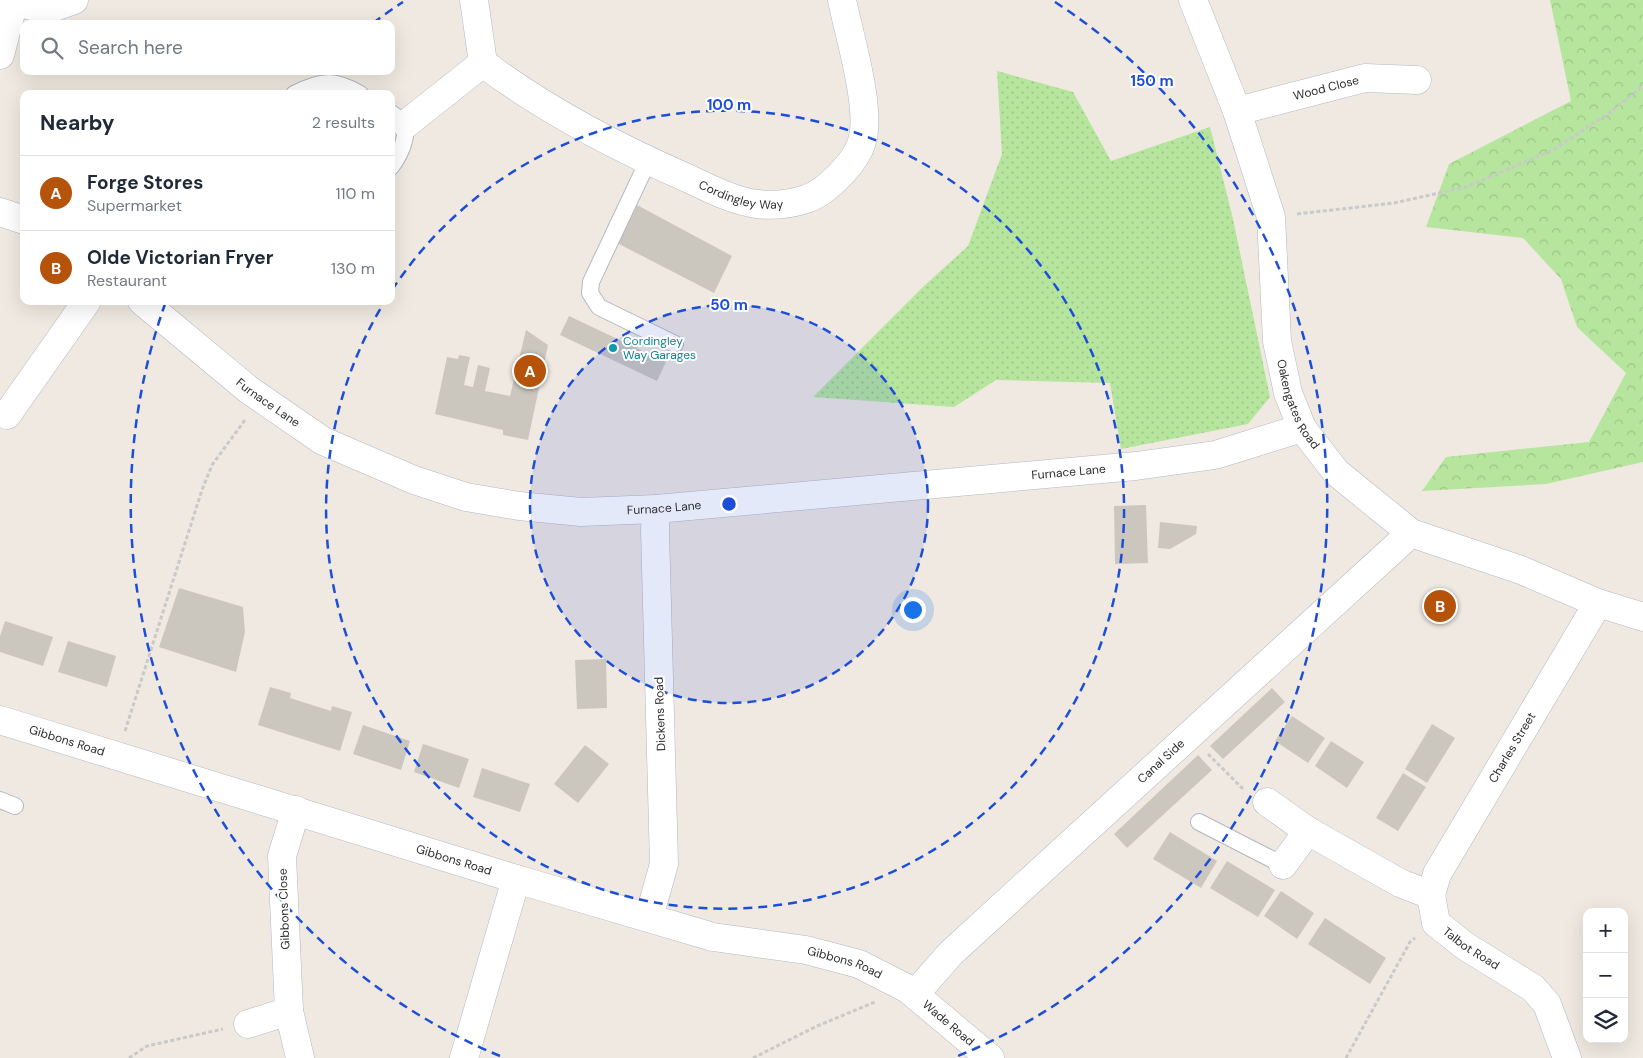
<!DOCTYPE html>
<html lang="en">
<head>
<meta charset="utf-8">
<style>
	:root { --surface:#fff; --page:#f2f2f3; --text:#1f2937; --muted:#747a83; --line:#e0e1e3; --accent:#b45309 }
	body { margin:0; font-family:"DM Sans",sans-serif; background:var(--page); color:var(--text) }
	.controls { position:absolute; right:15px; bottom:15px; display:grid; overflow:hidden; border-radius:10px; box-shadow:0 5px 20px #0002 }
	.controls button { width:45px; height:45px; display:grid; place-items:center; padding:0; border:0; border-bottom:1px solid var(--line); background:var(--surface); color:var(--text); font:25px sans-serif }
	.you { position:absolute; left:912px; top:609px; width:18px; height:18px; margin:-12px; border:4px solid #fff; border-radius:50%; background:#1a73e8; box-shadow:0 0 0 8px #1a73e833 }
	.badge { display:grid; place-items:center; width:32px; height:32px; border-radius:50%; background:var(--accent); color:#fff; font-size:16px; font-weight:700 }
	.pin { position:absolute; translate:-50% -50%; border:2px solid #fff; box-shadow:0 1px 5px #0006 }
	.list { margin:0; padding:0; list-style:none }
	h2 { display:flex; justify-content:space-between; align-items:center; height:65px; margin:0; padding:0 20px; font-size:21px }
	h2 small { font-size:16px; font-weight:400; color:var(--muted) }
	.list li { display:grid; grid-template-columns:32px 1fr auto; gap:15px; align-items:center; box-sizing:border-box; height:75px; padding:0 20px; border-top:1px solid var(--line) }
	.list b { display:block; font-size:19px; white-space:nowrap }
	.list p { margin:0; font-size:16px; white-space:nowrap; color:var(--muted) }
	.list em { font-size:16px; font-style:normal; color:var(--muted) }
	.icon { flex:none; width:28px; height:28px; fill:none; stroke:currentColor; stroke-width:2; stroke-linecap:round; stroke-linejoin:round }
	.map { position:relative; flex:none; width:1643px; height:1058px; overflow:hidden }
	.search { position:absolute; background:var(--surface); box-shadow:0 5px 20px #0002; left:20px; top:20px; width:375px; height:55px; display:flex; align-items:center; gap:12px; box-sizing:border-box; padding:0 18px; border-radius:10px; color:var(--muted); font-size:19px }
	.panel { position:absolute; background:var(--surface); box-shadow:0 5px 20px #0002; left:20px; top:90px; width:375px; height:215px; border-radius:10px }
	.map>svg:first-child { display:block }
	.green { fill:url(#green-dots) }
	.forest { fill:url(#forest-crowns) }
	.building { fill:#cbc7bf }
	.lines { fill:none; stroke-linecap:round; stroke-linejoin:round }
	.lane-casing { stroke:#b4b7c1; stroke-width:18 }
	.street-casing { stroke:#b4b7c1; stroke-width:29 }
	.secondary-casing { stroke:#b4b7c1; stroke-width:29 }
	.path { stroke:#c9c9c9; stroke-width:3; stroke-dasharray:4 2.5; stroke-linecap:butt }
	.lane { stroke:#fff; stroke-width:16 }
	.street { stroke:#fff; stroke-width:28 }
	.secondary { stroke:#fff; stroke-width:28 }
	.ring { fill:none; stroke:#1d4ed8; stroke-width:2.5; stroke-dasharray:9 6 }
	.culture-dot { fill:#0f9aa8; stroke:#fff; stroke-width:2 }
	.labels { text-anchor:middle; stroke-width:4; stroke-linejoin:round; paint-order:stroke }
	.street-label { font-size:12px; fill:#2e2e2e; stroke:#fff }
	.culture-label { font-size:12px; fill:#0d838f; stroke:#fff; text-anchor:start }
	.centre { fill:#1d4ed8; stroke:#fff; stroke-width:2.5 }
	.ring-label { font-size:15px; text-anchor:middle; font-weight:bold; fill:#1d4ed8; stroke:#fff; stroke-width:4; stroke-linejoin:round; paint-order:stroke }
</style>
</head>
<body>
<div class="map">
<svg width="1643" height="1058" viewBox="0 0 1643 1058">
	<defs>
		<pattern id="green-dots" width="8" height="8" patternUnits="userSpaceOnUse" patternTransform="scale(1.25)"><rect width="8" height="8" fill="#b6e59e"/><path d="M2 2h.1M6 6h.1" fill="none" stroke="#9dc588" stroke-width="1.8" stroke-linecap="round"/></pattern>
		<pattern id="forest-crowns" width="20" height="18" patternUnits="userSpaceOnUse" patternTransform="scale(1.25)"><rect width="20" height="18" fill="#b6e59e"/><path d="M2 6a3 3 0 1 1 6 0M12 15a3 3 0 1 1 6 0" fill="none" stroke="#9dc588"/></pattern>
	</defs>
	<rect width="100%" height="100%" fill="#efe9e1"/>
	<path class="green" d="M997,71L1073,92L1111,161L1210,127L1233,219L1270,397L1248,424L1121,449L1110,383L996,380L954,407L813,397L924,286L968,246L1002,154Z"/>
	<path class="forest" d="M1550,0H1643V462L1546,484L1422,491L1446,457L1589,442L1626,373L1577,327L1561,279L1523,238L1426,227L1449,164L1571,101Z"/>
	<path class="building" d="M637,205L732,256L714,293L617,243Z
		M569,316L666,362L657,381L560,335Z
		M526,330L548,345L528,440L503,435V430L435,414L447,357L458,359L459,355L470,357L464,385L473,387L478,365L490,368L485,391L510,396Z
		M1146,505L1148,563L1115,564L1114,506Z
		M1160,522L1197,526L1196,534L1170,549L1158,548Z
		M179,588L243,607L245,632L236,672L159,647Z
		M5,621L53,637L43,666L0,652V636Z
		M68,641L116,656L107,687L58,672Z
		M606,659L607,708L577,709L575,660Z
		M270,687L291,693L290,698L331,711L332,706L352,712L340,751L258,725Z
		M1272,688L1285,702L1223,759L1210,746Z
		M1292,716L1325,738L1308,763L1275,741Z
		M1432,724L1455,738L1427,783L1405,769Z
		M363,725L410,741L401,770L353,754Z
		M1331,741L1364,762L1347,788L1315,766Z
		M423,744L469,759L459,788L414,772Z
		M585,745L609,764L578,803L554,784Z
		M1198,755L1212,770L1127,848L1114,834Z
		M482,768L530,784L520,812L473,797Z
		M1403,773L1426,787L1398,831L1376,818Z
		M1170,832L1217,861L1201,888L1153,859Z
		M1227,861L1275,890L1258,917L1210,888Z
		M1281,891L1314,913L1297,939L1264,916Z
		M1325,918L1386,958L1370,984L1308,944Z"/>
	<g class="lines">
		<g class="lane-casing">
			<path id="lane" d="M294,94C321,80 334,79 360,94
				M391,113L406,124C406,141 401,153 391,167
				M648,161L591,282L590,293L599,307L675,344
				M0,800L15,806
				M1199,822L1283,865"/>
		</g>
		<g class="street-casing">
			<g id="street">
				<path id="s1" d="M474,0L483,63C545,110 616,147 687,178C709,188 733,201 757,204C773,206 791,204 806,199C826,193 857,161 862,141C872,109 849,35 842,0"/>
				<path d="M0,55L14,1L46,10L74,0"/>
				<path id="s2" d="M1237,111L1365,78L1417,80"/>
				<path d="M406,124L483,63"/>
				<path d="M0,212L24,220"/>
				<path id="s3" d="M142,301L249,390L323,441L414,480L466,497L519,506L581,512L656,509L1136,466L1215,455L1302,428"/>
				<path d="M7,415L87,301"/>
				<path id="s4" d="M0,720L516,879L713,937L806,950L859,964L908,989L990,1058"/>
				<path id="s5" d="M1267,802L1308,831L1400,883L1431,895L1436,923L1465,946L1533,988L1547,1004L1567,1058"/>
				<path d="M1283,865L1308,831"/>
				<path id="s6" d="M1431,895L1437,874L1598,603"/>
				<path d="M649,917L664,864L655,530L656,509"/>
				<path id="s7" d="M915,994L951,953L1411,533"/>
				<path d="M289,1011L282,856L296,810"/>
				<path d="M248,1024L289,1011L300,1058"/>
				<path d="M464,1058L516,879"/>
			</g>
		</g>
		<g class="secondary-casing">
			<g id="secondary">
				<path id="s8" d="M1193,0L1237,111L1271,217L1277,341L1288,393L1302,428L1336,472L1411,533L1521,570L1598,603L1643,617"/>
			</g>
		</g>
		<path class="path" d="M1297,214L1394,203L1466,187L1553,150L1609,113L1643,86
			M125,731L202,490L212,465L245,420
			M1208,754L1244,790
			M129,1058L147,1046L223,1029
			M753,1058L817,1026L875,1002
			M1346,1058L1410,942L1415,938"/>
		<use href="#lane" class="lane"/>
		<use href="#street" class="street"/>
		<use href="#secondary" class="secondary"/>
	</g>
	<circle cx="729" cy="504" r="199" fill="#1d4ed8" fill-opacity=".12"/>
	<g class="ring">
		<circle cx="729" cy="504" r="199"/>
		<path d="M392 290A399 399 0 1 1 385 301"/>
		<path d="M500 1056A598 598 0 0 1 165 304M373 23A598 598 0 0 1 403 2M1055 2A598 598 0 0 1 958 1056"/>
	</g>
	<circle class="culture-dot" cx="613" cy="348" r="5"/>
	<g class="labels">
		<g class="street-label">
			<text dy="4" stroke="none"><textPath href="#s2" startOffset="92">Wood Close</textPath></text>
			<text dy="4" stroke="none"><textPath href="#s1" startOffset="356">Cordingley Way</textPath></text>
			<text dy="4" stroke="none"><textPath href="#s3" startOffset="162">Furnace Lane</textPath></text>
			<text dy="4" stroke="none"><textPath href="#s8" startOffset="422">Oakengates Road</textPath></text>
			<text dy="4" stroke="none"><textPath href="#s3" startOffset="988">Furnace Lane</textPath></text>
			<text dy="4" stroke="none"><textPath href="#s3" startOffset="582">Furnace Lane</textPath></text>
			<text transform="translate(660 714) rotate(-92)" y="4">Dickens Road</text>
			<text dy="4" stroke="none"><textPath href="#s4" startOffset="70">Gibbons Road</textPath></text>
			<text dy="4" stroke="none"><textPath href="#s6" startOffset="169">Charles Street</textPath></text>
			<text dy="4" stroke="none"><textPath href="#s7" startOffset="339">Canal Side</textPath></text>
			<text dy="4" stroke="none"><textPath href="#s4" startOffset="475">Gibbons Road</textPath></text>
			<text transform="translate(284 909) rotate(-92)" y="4">Gibbons Close</text>
			<text dy="4" stroke="none"><textPath href="#s5" startOffset="261">Talbot Road</textPath></text>
			<text dy="4" stroke="none"><textPath href="#s4" startOffset="880">Gibbons Road</textPath></text>
			<text dy="4" stroke="none"><textPath href="#s4" startOffset="1002">Wade Road</textPath></text>
		</g>
		<g class="culture-label">
			<text x="623" y="345">Cordingley<tspan x="623" dy="14">Way Garages</tspan></text>
		</g>
	</g>
	<circle cx="729" cy="504" r="8" class="centre"/>
	<g class="ring-label">
		<text x="1152" y="86">150 m</text>
		<text x="729" y="110">100 m</text>
		<text x="729" y="310">50 m</text>
	</g>
</svg>
<div class="controls">
<button>+</button>
<button>−</button>
<button><svg class="icon" aria-label="layers" viewBox="0 0 24 24"><path d="M12 4l9 5-9 5-9-5zM3 14l9 5 9-5"/></svg></button>
</div>
<div class="you"></div>
<div class="pin badge" style="left:530px;top:371px">A</div>
<div class="pin badge" style="left:1440px;top:606px">B</div>
<div class="search"><svg class="icon" aria-label="search" viewBox="0 0 24 24"><circle cx="10" cy="10" r="6"/><path d="M15 15l6 6"/></svg>Search here</div>
<section class="panel">
<h2>Nearby<small>2 results</small></h2>
<ul class="list">
<li><span class="badge">A</span><div><b>Forge Stores</b><p>Supermarket</p></div><em>110 m</em></li>
<li><span class="badge">B</span><div><b>Olde Victorian Fryer</b><p>Restaurant</p></div><em>130 m</em></li>
</ul>
</section>
</div>
</body>
</html>
